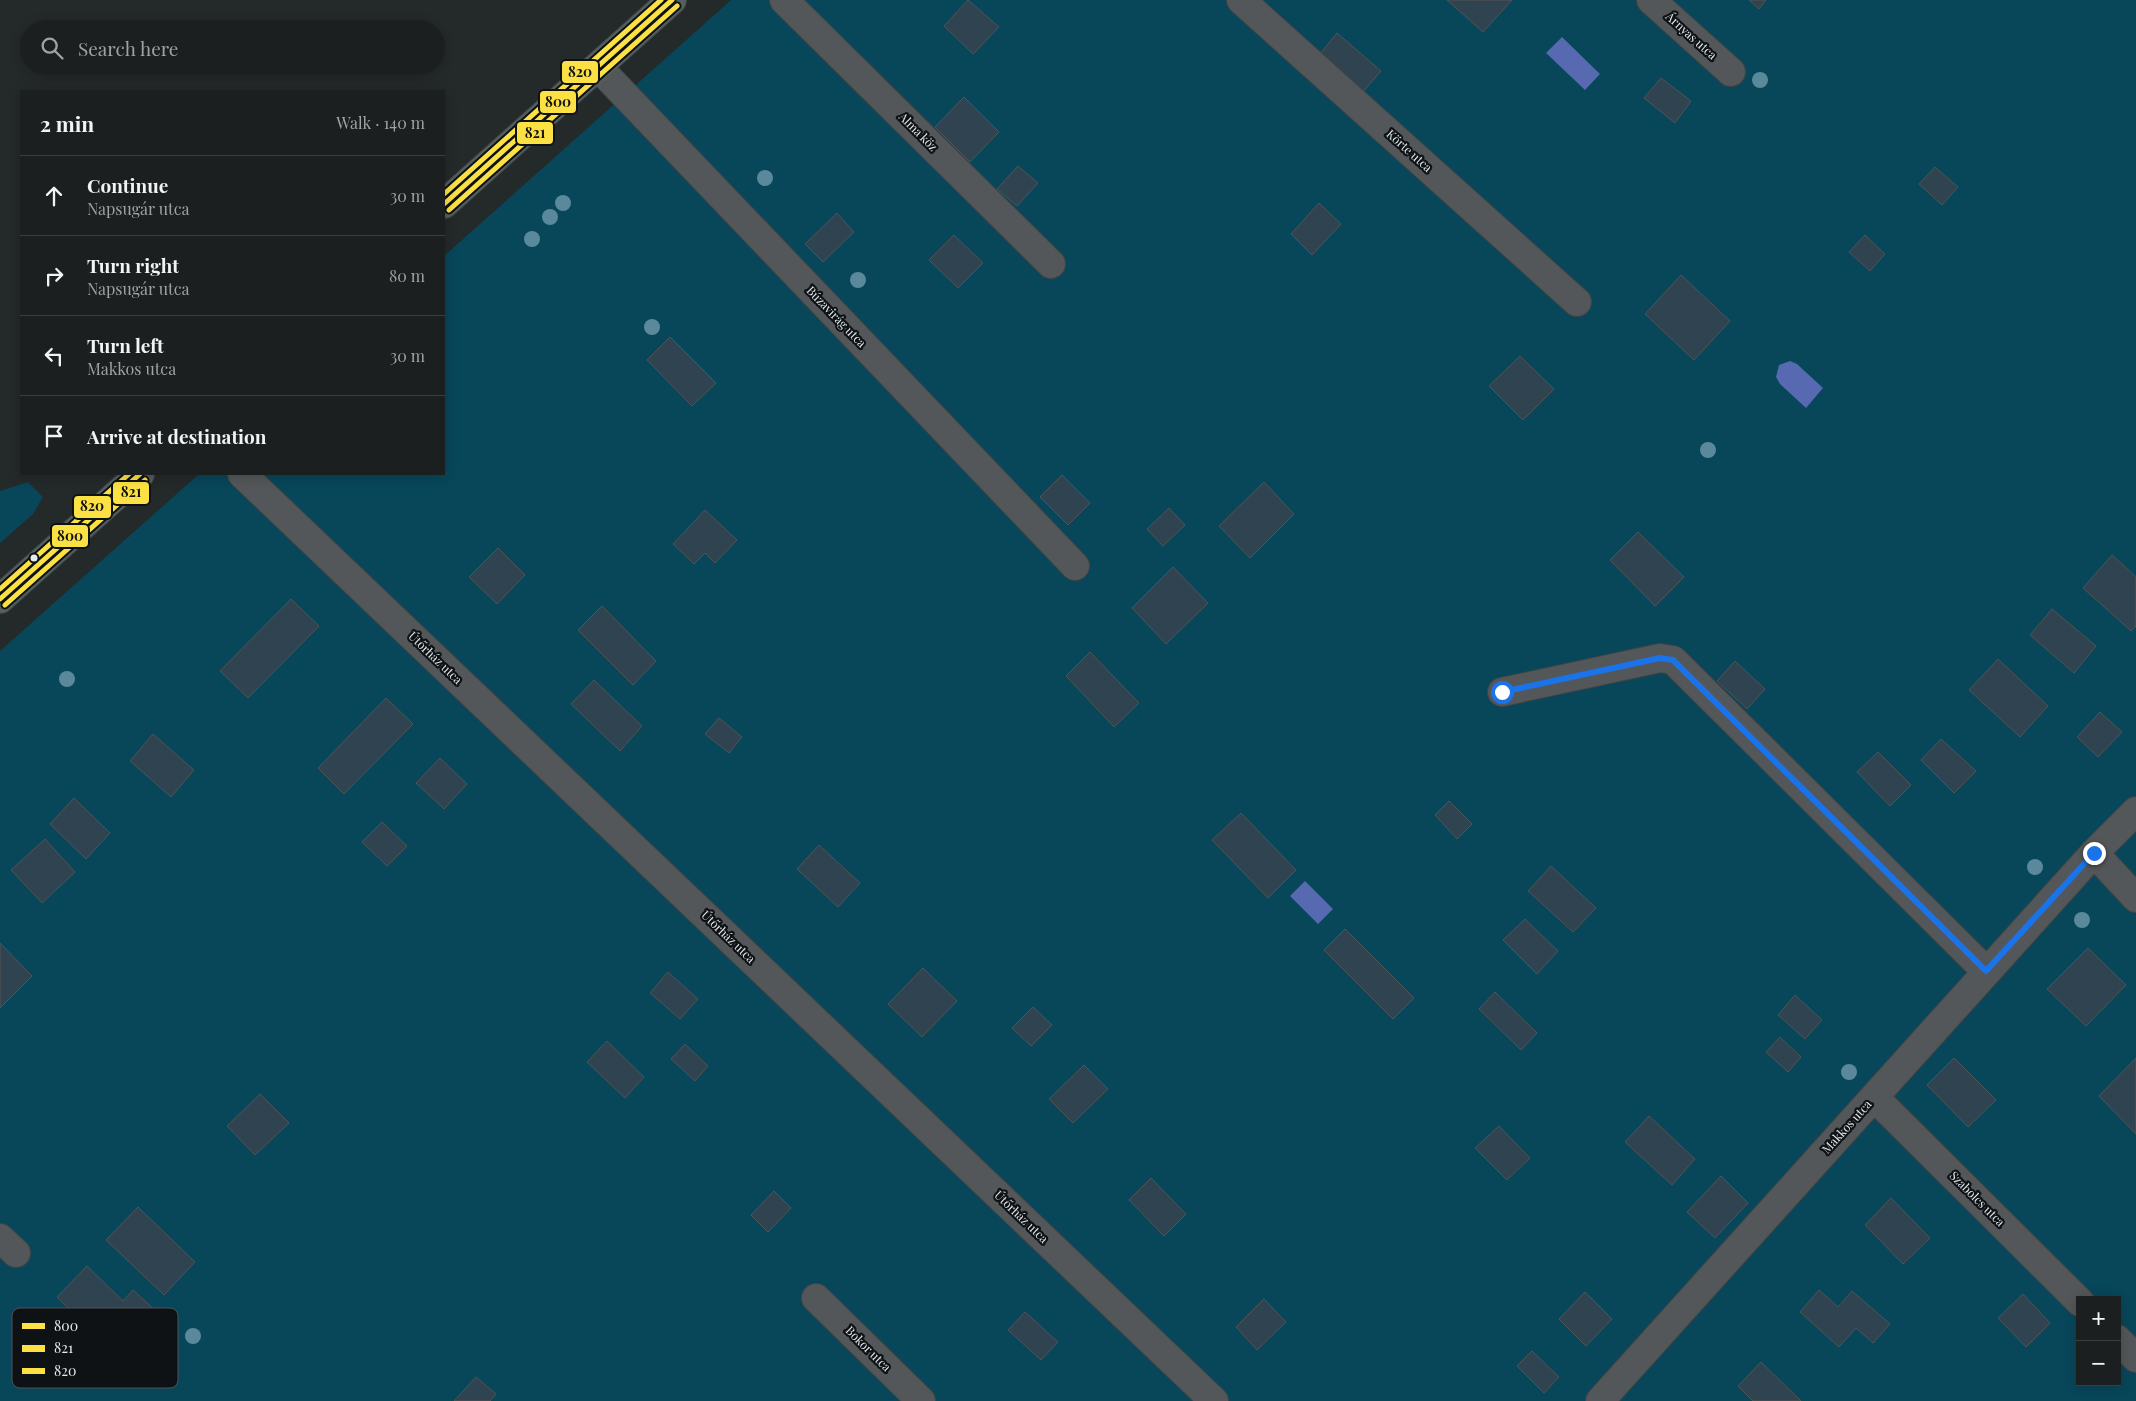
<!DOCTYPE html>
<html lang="en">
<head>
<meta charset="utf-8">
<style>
	:root { --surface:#1b1f20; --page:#282c2d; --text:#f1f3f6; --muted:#a0a2a5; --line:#393d3e }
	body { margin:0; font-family:"Playfair Display",serif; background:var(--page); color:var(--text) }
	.controls { position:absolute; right:15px; bottom:15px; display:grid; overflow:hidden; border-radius:0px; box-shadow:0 2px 12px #0003 }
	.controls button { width:45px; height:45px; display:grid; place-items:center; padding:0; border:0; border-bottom:1px solid var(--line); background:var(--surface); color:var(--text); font:25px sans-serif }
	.stop { position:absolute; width:15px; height:15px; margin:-11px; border:4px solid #1a73e8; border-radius:50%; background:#fff }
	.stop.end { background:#1a73e8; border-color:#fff; box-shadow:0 1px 5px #0008 }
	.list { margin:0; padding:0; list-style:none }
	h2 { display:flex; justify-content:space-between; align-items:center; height:65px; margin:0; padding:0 20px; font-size:21px }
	h2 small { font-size:16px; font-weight:400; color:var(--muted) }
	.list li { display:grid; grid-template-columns:32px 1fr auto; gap:15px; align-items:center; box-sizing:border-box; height:80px; padding:0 20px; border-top:1px solid var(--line) }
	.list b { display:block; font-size:19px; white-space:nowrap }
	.list p { margin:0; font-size:16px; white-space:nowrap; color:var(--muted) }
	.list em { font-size:16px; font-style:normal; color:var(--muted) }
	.icon { flex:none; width:28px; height:28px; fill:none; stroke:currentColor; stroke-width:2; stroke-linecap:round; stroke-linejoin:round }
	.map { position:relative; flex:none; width:2136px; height:1401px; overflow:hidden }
	.search { position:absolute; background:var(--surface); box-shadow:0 2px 12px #0003; left:20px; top:20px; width:425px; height:55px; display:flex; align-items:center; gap:12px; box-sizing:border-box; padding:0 18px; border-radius:28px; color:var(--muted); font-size:19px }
	.panel { position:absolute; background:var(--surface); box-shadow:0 2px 12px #0003; left:20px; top:90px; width:425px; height:385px; border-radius:0px }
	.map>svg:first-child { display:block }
	.green { fill:#08465a; fill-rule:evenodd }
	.water { fill:#5669b1 }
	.building { fill:#304350; stroke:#505455 }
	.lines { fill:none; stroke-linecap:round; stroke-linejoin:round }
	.minor-casing { stroke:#414547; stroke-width:30 }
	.major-casing { stroke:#414547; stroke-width:30 }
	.minor { stroke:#545759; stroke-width:28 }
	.major { stroke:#545f60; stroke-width:28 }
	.bus-1-casing { stroke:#0e1214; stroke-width:9 }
	.bus-2-casing { stroke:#0e1214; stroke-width:9 }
	.bus-3-casing { stroke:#0e1214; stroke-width:9 }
	.bus-1 { stroke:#fbe143; stroke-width:5 }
	.bus-2 { stroke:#fbe143; stroke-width:5 }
	.bus-3 { stroke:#fbe143; stroke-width:5 }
	.tree { fill:#59899b }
	.route { stroke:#1a73e8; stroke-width:6 }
	.bus-dot { fill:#e4eaed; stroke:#0e1214; stroke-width:2 }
	.labels { text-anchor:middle; stroke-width:4.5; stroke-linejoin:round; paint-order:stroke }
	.street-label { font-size:12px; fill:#e4eaed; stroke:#0e1214 }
	.key { fill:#0e1214; stroke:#4e5355; stroke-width:1 }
	.key-label { font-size:14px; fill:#e4eaed }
	.line-badge { stroke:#0e1214; stroke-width:2 }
	.pale-badge-label { font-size:14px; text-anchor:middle; font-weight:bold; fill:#111 }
</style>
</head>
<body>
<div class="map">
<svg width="2136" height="1401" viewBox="0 0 2136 1401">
	<rect width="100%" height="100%" fill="#24292a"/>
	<path class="green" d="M731,0H2136V1401H0V651L199,474H444V256ZM2080,1300H2117V1382H2080Z
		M28,482L43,497L33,514L0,543V491Z"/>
	<path class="water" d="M1562,37L1600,74L1585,90L1546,53Z
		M1790,361L1797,364L1823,388L1806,408L1780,384L1776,377L1779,365Z
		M1305,881L1333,909L1318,924L1290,896Z"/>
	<path class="building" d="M968,0L999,27L973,54L944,26Z
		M1447,0H1512L1483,32Z
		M1749,0H1766L1759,9Z
		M1337,33L1381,71L1362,93L1319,55Z
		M1661,78L1691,101L1675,123L1644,98Z
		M964,97L999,132L970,162L935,127Z
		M1018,166L1038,183L1017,206L997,189Z
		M1935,167L1958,187L1942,205L1919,184Z
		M1319,203L1341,224L1312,255L1291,234Z
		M837,213L854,232L823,262L805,244Z
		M954,235L983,263L958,288L929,260Z
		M1865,235L1885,254L1870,271L1849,252Z
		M1681,275L1730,321L1694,360L1645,314Z
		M670,337L716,383L692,406L647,360Z
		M1520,356L1554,389L1523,420L1489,386Z
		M1062,475L1090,503L1068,525L1040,497Z
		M1264,482L1294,514L1250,558L1219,526Z
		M1169,508L1185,525L1163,546L1147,529Z
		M705,510L737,540L715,563L705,553L694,564L673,544Z
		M1638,532L1684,577L1655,606L1610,560Z
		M498,548L525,575L497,604L469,577Z
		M2112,555L2136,577V626L2131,631L2083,588Z
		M1173,567L1208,603L1166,644L1132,608Z
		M291,599L319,626L248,698L220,671Z
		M602,606L656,661L633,685L578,630Z
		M2052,609L2096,646L2074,673L2030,635Z
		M1090,652L1139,703L1114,727L1066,676Z
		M1998,659L2048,706L2020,737L1969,690Z
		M1735,661L1765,689L1747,709L1717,681Z
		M594,680L642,726L620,751L571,704Z
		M386,698L413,724L344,794L318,768Z
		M2100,712L2122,732L2098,757L2077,737Z
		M719,718L742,737L729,753L705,734Z
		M153,734L194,770L171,797L130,761Z
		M1941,739L1976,771L1954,793L1921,760Z
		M1878,752L1911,785L1890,806L1857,772Z
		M440,758L467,784L444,809L416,783Z
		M74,798L110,833L86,859L50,824Z
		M1449,801L1472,824L1457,839L1435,815Z
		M1241,813L1296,870L1268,898L1212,840Z
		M382,822L407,846L387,866L362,842Z
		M45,839L75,872L42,903L11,870Z
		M819,845L860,883L838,907L797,869Z
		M1551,866L1596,908L1573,932L1528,891Z
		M1525,919L1558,951L1537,974L1503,940Z
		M1345,929L1414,998L1393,1019L1324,950Z
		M0,943L32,976L0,1008Z
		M2088,948L2126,985L2086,1026L2047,989Z
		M923,968L957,1001L922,1037L888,1004Z
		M668,972L698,999L680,1019L650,993Z
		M1495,992L1537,1033L1521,1050L1479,1009Z
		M1795,995L1822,1020L1805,1039L1778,1015Z
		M1033,1007L1052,1025L1031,1046L1012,1028Z
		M1780,1037L1801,1057L1788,1072L1766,1052Z
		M607,1041L644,1077L625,1098L587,1062Z
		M685,1044L708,1066L695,1081L671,1059Z
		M1954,1058L1996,1100L1968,1127L1927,1085Z
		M2136,1058V1134L2099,1096Z
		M1084,1065L1108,1089L1073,1123L1049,1099Z
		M260,1094L289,1123L255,1155L227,1126Z
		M1649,1116L1695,1159L1672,1185L1625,1142Z
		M1499,1126L1530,1158L1507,1180L1475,1148Z
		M1721,1176L1748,1203L1715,1238L1687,1212Z
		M1151,1178L1186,1214L1164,1236L1129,1200Z
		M774,1191L791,1208L768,1232L751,1215Z
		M1891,1198L1930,1238L1903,1264L1865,1225Z
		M138,1207L195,1262L164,1295L106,1240Z
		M87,1266L123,1301L133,1290L157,1312L116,1355L57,1297Z
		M1819,1290L1838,1307L1852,1291L1890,1324L1873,1343L1856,1328L1839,1347L1800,1312Z
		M1585,1292L1612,1319L1586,1346L1559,1319Z
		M2023,1294L2050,1323L2026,1347L1998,1318Z
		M1264,1299L1286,1322L1257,1350L1236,1327Z
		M1025,1312L1058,1342L1041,1360L1008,1330Z
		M1532,1351L1559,1377L1544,1393L1517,1366Z
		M1761,1362L1801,1401H1753L1738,1386Z
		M476,1377L496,1394L490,1401H454Z"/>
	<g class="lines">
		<g class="minor-casing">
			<path id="minor" d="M784,0L1051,264
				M1241,0L1577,302
				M1651,0L1731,72
				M598,67L1075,566
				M242,474L1214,1401
				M1502,692L1660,658L1673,660L1986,971
				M2136,811L2094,853L2136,898
				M1874,1097L2080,1302
				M0,1238L16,1253
				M816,1298L921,1401
				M2117,1339L2136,1358
				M1600,1401L2094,853"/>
		</g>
		<g class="major-casing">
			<path id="major" d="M444,204L672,0
				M0,599L140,474"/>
		</g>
		<use href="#minor" class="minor"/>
		<use href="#major" class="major"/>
		<g class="bus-1-casing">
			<path id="bus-1" d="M444,204L672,0
				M0,599L140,474"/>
		</g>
		<g class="bus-2-casing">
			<path id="bus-2" d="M449,210L677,6
				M5,605L145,480"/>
		</g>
		<g class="bus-3-casing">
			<path id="bus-3" d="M444,194L661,0
				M0,589L129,474"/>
		</g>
		<use href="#bus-1" class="bus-1"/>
		<use href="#bus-2" class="bus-2"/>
		<use href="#bus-3" class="bus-3"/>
	</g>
	<g class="tree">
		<circle cx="1760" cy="80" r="8"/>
		<circle cx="765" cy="178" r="8"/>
		<circle cx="563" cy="203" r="8"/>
		<circle cx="550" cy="217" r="8"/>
		<circle cx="532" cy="239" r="8"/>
		<circle cx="858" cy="280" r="8"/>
		<circle cx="652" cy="327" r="8"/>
		<circle cx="1708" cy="450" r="8"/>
		<circle cx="67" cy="679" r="8"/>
		<circle cx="2035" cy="867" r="8"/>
		<circle cx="2082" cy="920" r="8"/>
		<circle cx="1849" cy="1072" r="8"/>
		<circle cx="193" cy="1336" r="8"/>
	</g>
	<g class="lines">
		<path class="route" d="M1502,692L1660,658L1673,660L1986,971L2094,853"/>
	</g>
	<circle class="bus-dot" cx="34" cy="558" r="4.5"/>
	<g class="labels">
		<g class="street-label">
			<text transform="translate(1691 36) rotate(42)" y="4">Árnyas utca</text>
			<text transform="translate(918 132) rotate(45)" y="4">Alma köz</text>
			<text transform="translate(1409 151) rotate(42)" y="4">Körte utca</text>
			<text transform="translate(836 317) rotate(46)" y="4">Búzavirág utca</text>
			<text transform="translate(435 658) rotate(44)" y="4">Útőrház utca</text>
			<text transform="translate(728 937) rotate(44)" y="4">Útőrház utca</text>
			<text transform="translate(1847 1127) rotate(-48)" y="4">Makkos utca</text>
			<text transform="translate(1977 1199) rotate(45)" y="4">Szabolcs utca</text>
			<text transform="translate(1021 1217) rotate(44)" y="4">Útőrház utca</text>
			<text transform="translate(868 1349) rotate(45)" y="4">Bokor utca</text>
		</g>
	</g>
	<rect x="12" y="1308" width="166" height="80" rx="8" class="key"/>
	<rect x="22" y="1323" width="23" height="6" fill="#fbe143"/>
	<rect x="22" y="1345" width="23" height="7" fill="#fbe143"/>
	<rect x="22" y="1368" width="23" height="6" fill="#fbe143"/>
	<g class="key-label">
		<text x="54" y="1331">800</text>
		<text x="54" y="1353">821</text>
		<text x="54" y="1376">820</text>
	</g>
	<g class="line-badge">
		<rect x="561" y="60" width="38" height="24" rx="5" fill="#fbe143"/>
		<rect x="539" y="90" width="38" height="24" rx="5" fill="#fbe143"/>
		<rect x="516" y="121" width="38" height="24" rx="5" fill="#fbe143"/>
		<rect x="112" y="481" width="38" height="24" rx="5" fill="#fbe143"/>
		<rect x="73" y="495" width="39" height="24" rx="5" fill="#fbe143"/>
		<rect x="51" y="524" width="38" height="24" rx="5" fill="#fbe143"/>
	</g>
	<g class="pale-badge-label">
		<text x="580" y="77">820</text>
		<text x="558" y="107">800</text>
		<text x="535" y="138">821</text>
		<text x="131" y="497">821</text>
		<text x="92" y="511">820</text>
		<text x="70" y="541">800</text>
	</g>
</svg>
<div class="controls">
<button>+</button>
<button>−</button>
</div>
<div class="stop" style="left:1502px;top:692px"></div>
<div class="stop end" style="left:2094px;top:853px"></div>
<div class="search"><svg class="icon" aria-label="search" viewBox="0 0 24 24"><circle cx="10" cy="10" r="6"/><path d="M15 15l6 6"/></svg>Search here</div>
<section class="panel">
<h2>2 min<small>Walk · 140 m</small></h2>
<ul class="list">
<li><svg class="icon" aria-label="ahead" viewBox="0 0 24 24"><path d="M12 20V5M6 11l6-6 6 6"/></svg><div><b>Continue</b><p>Napsugár utca</p></div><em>30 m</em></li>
<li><svg class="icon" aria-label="right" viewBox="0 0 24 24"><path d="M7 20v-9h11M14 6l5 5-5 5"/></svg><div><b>Turn right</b><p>Napsugár utca</p></div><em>80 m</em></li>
<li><svg class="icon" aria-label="left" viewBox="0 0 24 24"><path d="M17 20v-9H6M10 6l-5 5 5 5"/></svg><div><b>Turn left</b><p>Makkos utca</p></div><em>30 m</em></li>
<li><svg class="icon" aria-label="arrive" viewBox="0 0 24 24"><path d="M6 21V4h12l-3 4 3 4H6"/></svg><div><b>Arrive at destination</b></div></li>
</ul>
</section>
</div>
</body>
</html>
